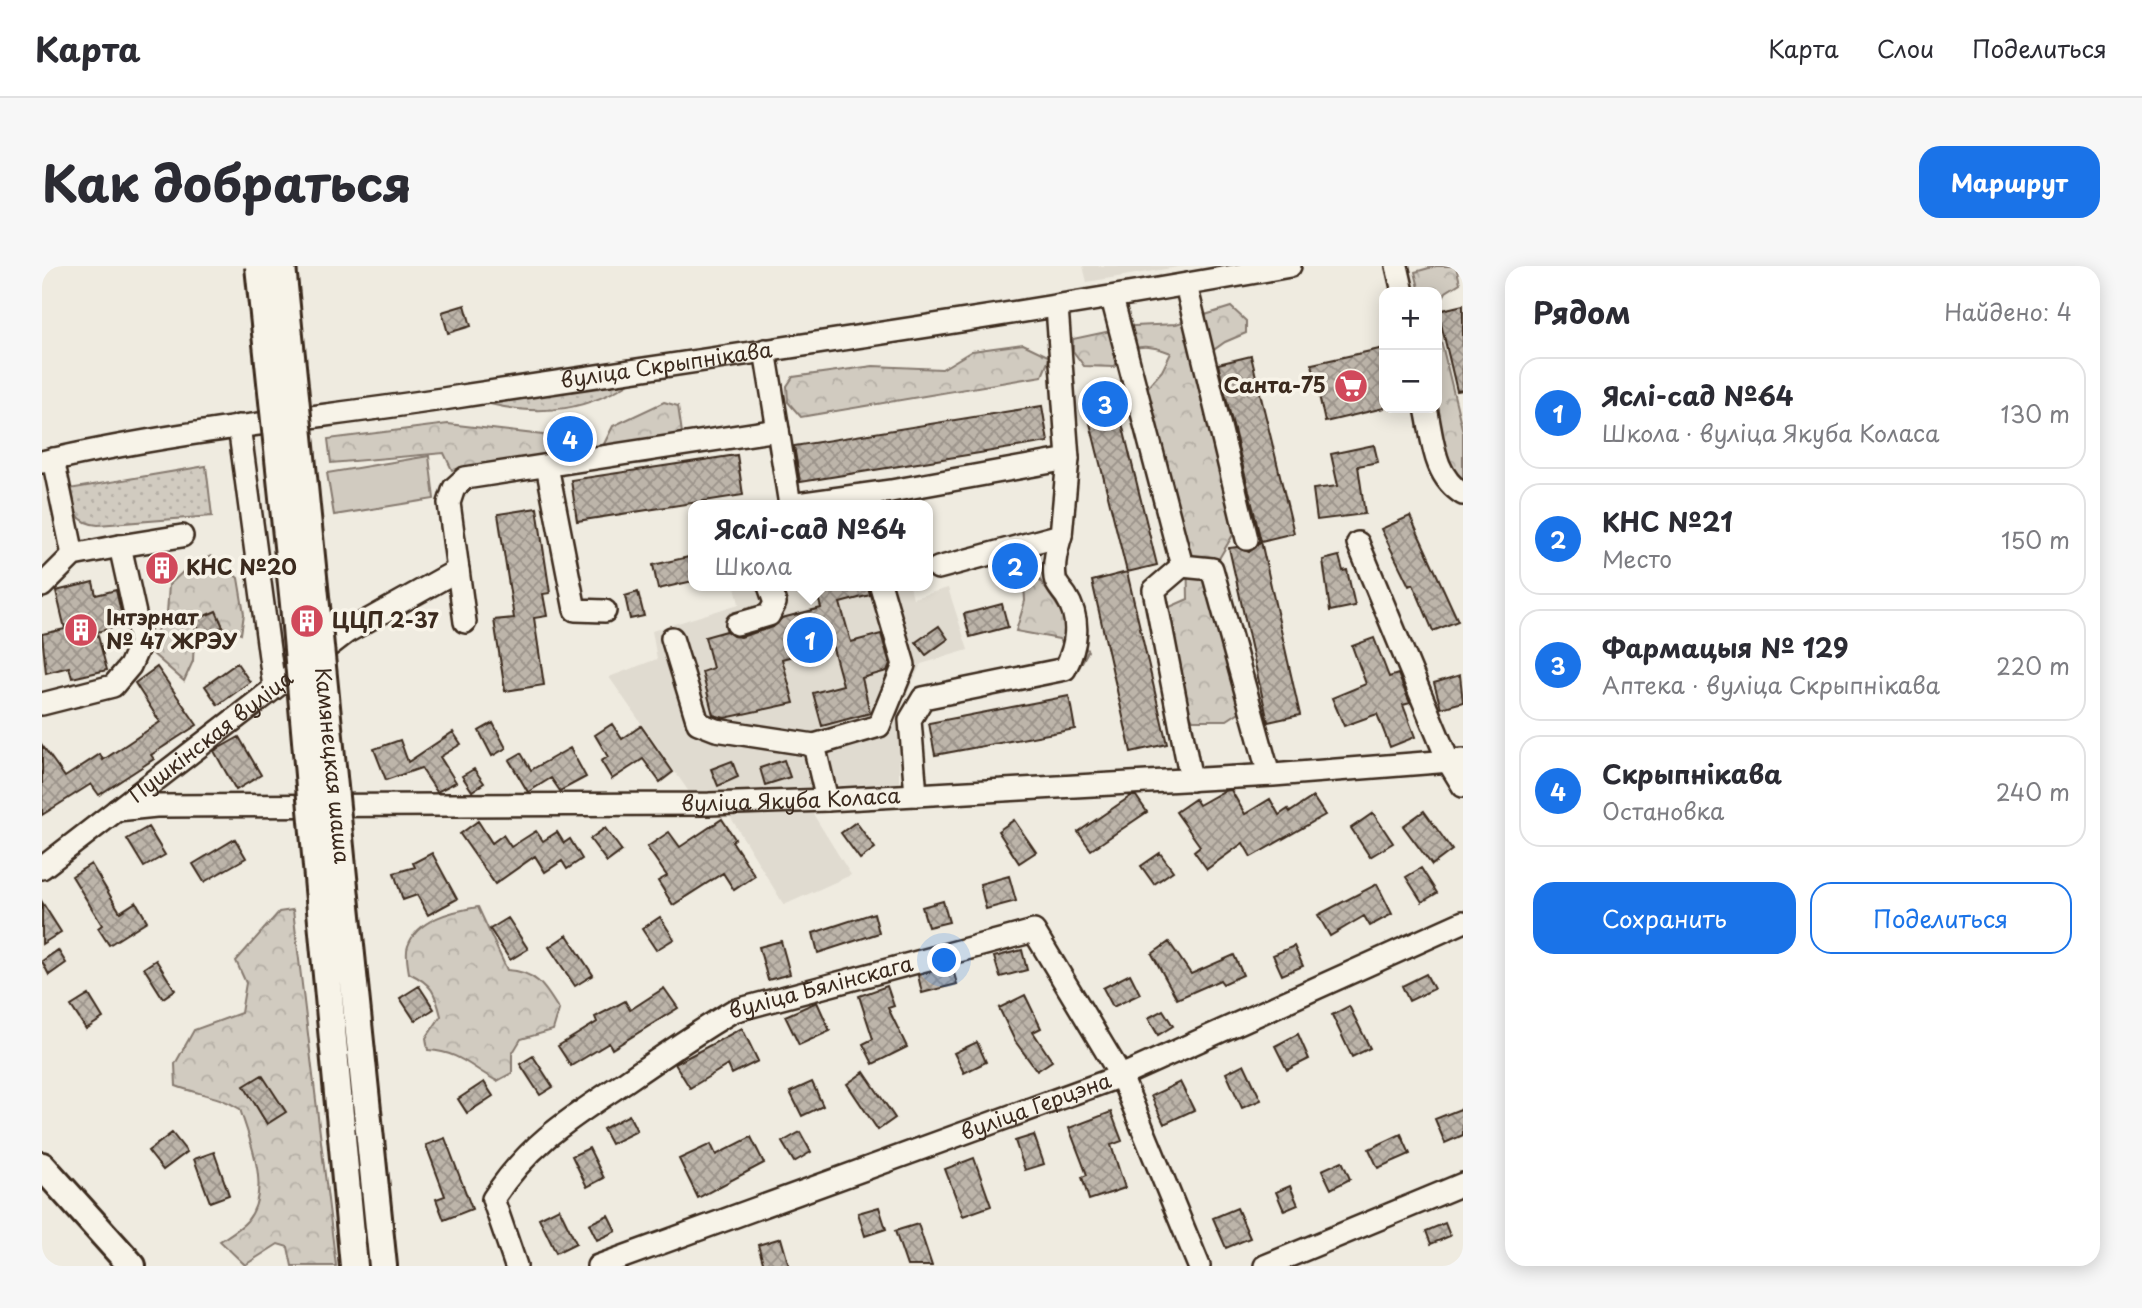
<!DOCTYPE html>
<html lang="ru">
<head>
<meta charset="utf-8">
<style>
	:root { --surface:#fff; --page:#f7f7f7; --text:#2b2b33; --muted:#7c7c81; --line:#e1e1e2; --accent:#1a73e8 }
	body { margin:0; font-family:"Playpen Sans",sans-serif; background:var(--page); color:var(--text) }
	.controls { position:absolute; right:21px; top:21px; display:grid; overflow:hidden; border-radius:14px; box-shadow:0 4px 18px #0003 }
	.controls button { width:63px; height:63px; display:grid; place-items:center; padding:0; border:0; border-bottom:2px solid var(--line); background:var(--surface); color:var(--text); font:35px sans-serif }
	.you { position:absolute; left:903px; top:695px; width:24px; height:24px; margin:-18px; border:5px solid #fff; border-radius:50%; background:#1a73e8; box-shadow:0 0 0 10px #1a73e833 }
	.badge { display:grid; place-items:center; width:46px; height:46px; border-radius:50%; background:var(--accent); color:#fff; font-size:23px; font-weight:700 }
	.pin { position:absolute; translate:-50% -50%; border:4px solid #fff; box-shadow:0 2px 7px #0006 }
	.popup { position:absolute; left:646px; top:234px; width:245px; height:91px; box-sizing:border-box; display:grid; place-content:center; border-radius:14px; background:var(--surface); filter:drop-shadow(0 2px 5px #0005); font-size:23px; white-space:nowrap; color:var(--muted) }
	.popup b { font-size:26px; color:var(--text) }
	.popup::after { content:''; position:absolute; left:50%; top:100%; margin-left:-14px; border:14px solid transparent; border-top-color:var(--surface) }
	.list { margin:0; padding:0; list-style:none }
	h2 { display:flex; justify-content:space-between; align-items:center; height:91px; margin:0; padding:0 28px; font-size:30px }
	h2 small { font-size:23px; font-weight:400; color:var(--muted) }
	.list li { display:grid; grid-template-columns:46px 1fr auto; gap:21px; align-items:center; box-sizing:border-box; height:112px; margin:0 14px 14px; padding:0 14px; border:2px solid var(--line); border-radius:21px }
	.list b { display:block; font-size:26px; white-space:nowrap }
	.list p { margin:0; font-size:23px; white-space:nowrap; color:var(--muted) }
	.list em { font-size:23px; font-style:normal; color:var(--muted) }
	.actions { display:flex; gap:14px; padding:21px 28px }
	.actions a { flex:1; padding:16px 0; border:2px solid var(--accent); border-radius:21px; text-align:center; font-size:24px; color:var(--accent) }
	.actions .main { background:var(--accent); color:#fff }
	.map { position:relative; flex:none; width:1421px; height:1000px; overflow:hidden; border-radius:21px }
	header { display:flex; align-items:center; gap:42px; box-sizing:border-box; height:98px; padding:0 35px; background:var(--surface); border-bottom:2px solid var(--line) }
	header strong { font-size:33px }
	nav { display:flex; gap:38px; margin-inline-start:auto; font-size:24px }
	.intro { display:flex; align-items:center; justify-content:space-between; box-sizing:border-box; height:168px; padding:0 42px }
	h1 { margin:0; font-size:49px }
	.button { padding:18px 32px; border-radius:21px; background:var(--accent); color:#fff; font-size:24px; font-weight:700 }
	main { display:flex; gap:42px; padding:0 42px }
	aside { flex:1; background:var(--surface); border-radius:21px; box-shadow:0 4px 18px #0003 }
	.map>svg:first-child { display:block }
	.built { fill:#e0dbd0 }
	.grass { fill:url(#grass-dots); stroke:#867a6f; stroke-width:2 }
	.forest { fill:url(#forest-crowns); stroke:#867a6f; stroke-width:2 }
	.pitch { fill:#d1cbc0; stroke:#867a6f; stroke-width:2 }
	.building { fill:url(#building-cross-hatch); stroke:#3b2a1e; stroke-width:2 }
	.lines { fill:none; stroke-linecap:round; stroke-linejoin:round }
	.minor-casing { stroke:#3b2a1e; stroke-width:26 }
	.major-casing { stroke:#3b2a1e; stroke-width:32 }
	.minor { stroke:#f7f3e8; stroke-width:21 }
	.major { stroke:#f7f3e8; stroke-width:26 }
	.major-bridge-casing { stroke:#3b2a1e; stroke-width:32; stroke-linecap:butt }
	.major-bridge { stroke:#f7f3e8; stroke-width:26 }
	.labels { text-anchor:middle; stroke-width:7; stroke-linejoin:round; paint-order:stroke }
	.street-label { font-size:21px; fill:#3b2a1e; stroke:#f7f3e8 }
	.poi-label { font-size:21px; font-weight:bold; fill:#3b2a1e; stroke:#f7f3e8; text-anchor:start }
</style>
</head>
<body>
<header>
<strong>Карта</strong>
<nav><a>Карта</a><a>Слои</a><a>Поделиться</a></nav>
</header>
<div class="intro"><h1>Как добраться</h1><a class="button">Маршрут</a></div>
<main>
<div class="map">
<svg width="1421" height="1000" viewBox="0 0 1421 1000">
	<defs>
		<pattern id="grass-dots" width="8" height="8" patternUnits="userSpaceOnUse" patternTransform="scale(1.75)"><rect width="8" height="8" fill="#d1cbc0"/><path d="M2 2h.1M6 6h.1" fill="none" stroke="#b4aea5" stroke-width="1.8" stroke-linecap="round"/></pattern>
		<pattern id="forest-crowns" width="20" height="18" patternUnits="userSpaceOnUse" patternTransform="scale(1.75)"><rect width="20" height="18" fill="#d1cbc0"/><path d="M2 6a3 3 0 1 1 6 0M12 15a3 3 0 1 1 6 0" fill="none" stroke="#b4aea5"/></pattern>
		<pattern id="building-cross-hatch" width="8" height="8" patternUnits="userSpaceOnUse" patternTransform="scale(1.75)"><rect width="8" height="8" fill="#bdb5aa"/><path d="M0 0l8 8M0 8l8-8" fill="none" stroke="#9b938a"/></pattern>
	</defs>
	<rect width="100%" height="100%" fill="#efebe0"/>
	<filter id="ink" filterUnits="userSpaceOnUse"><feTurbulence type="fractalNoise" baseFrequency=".0143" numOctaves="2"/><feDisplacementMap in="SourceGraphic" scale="14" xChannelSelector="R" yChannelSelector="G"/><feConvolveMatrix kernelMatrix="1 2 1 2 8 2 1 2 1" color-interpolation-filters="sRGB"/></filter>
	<g filter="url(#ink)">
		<path class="built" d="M1041,0H1142L1045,16Z
			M693,320H868L871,332L906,322L926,384L879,398L857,445V517L647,526L567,411L615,393L610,365L697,338Z
			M768,543L809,609L742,639L686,547Z"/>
		<path class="grass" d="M592,114C547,144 501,151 448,138Z
			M164,200L170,250L56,259C33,257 31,243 27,223Z"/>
		<path class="forest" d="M1394,0H1414L1418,17L1404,26L1395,42V26H1378L1373,6Z
			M1189,41L1204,55V67L1183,76L1155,96L1198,257L1175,296L1214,435L1185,454H1151L1143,441L1123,343L1146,333L1145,283L1104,123L1120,105L1129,87C1104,77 1088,77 1072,101L1042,100L1031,85V73L1092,60L1134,58Z
			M1395,58L1421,166V219L1409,211L1392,142H1395Z
			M981,78L1008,91L1000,110L759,151L746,136L745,120L751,111L831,100L900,103L930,85Z
			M622,136L636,140L643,187L604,197L566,200L562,178L571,160Z
			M406,158L501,169L514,188L410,204L402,187L289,197L286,173Z
			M169,290L196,312L202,348L199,368L181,361L174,345L153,354L151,395L142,415L110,387L113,368L125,347L127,319L145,302Z
			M993,307L1046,385L1038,400L1017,373L974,365L983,335L982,318Z
			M436,641L465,704C494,705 503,721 517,744L511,764L479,773L470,788V807L455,815C428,801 418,786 386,784L384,772L399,750C393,726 390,718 367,707C366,700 363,687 366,680C375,653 411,645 436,641Z
			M251,644L294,1000H250L246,981L236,978L203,999L178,975C187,969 198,963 205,955C230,925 208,875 198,843C176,829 158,829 134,820L133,798L152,764L199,747L204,717L194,695L237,646Z"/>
		<path class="pitch" d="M387,190L392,233L292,249L285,207Z"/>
		<path class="building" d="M423,39L429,60L406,67L400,46Z
			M1421,39V124L1415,125L1396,45Z
			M1342,82V142L1283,156L1270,98Z
			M1209,90L1252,267L1219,275L1176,98Z
			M1072,125L1115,299L1085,306L1042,133Z
			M1000,140L1006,176L758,216L752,180Z
			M1332,179L1336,196L1316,200L1323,248L1275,254L1271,223L1296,220L1289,188Z
			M695,189L701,229L535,255L529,214Z
			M495,242L508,327L501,328L505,350L492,352L502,419L463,425L452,354L472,352L456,248Z
			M1368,250L1416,355L1391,365L1371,318L1367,320L1339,263Z
			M1219,275L1258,449L1226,456L1187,282L1195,281L1207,286Z
			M128,290L129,313L112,314L111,291Z
			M651,290V315L616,323L611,299Z
			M1297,290L1301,305L1305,304L1313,340L1288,345L1281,294Z
			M984,292L987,304L962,311L959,299Z
			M1085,306L1125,478L1089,486L1050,315Z
			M51,316L54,329L74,324L82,359L55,366L65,404L30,412L27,401L4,407L0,368L23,363L14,325Z
			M773,320H826L828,329L798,337L809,376L839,368L848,398L845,405L820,412L828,447L780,460L771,427L801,419L790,379L740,393L752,437L683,452L671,449L660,406L671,402L663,371L684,365L691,370L699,371L731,361L740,352L779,342Z
			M596,326L602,350L588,353L583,330Z
			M960,338L966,361L928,371L922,348Z
			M174,345L181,361L159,370L153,354Z
			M897,360L906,373L884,389L874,376Z
			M1332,372L1347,411L1356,408L1368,437L1361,439L1373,471L1348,481L1335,448L1302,460L1290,432L1324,418L1310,380Z
			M195,397L208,416L176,439L163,420Z
			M115,401L155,459L109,489L112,493L57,529L49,518L0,549V479L23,511L58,488L61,494L118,456L93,417Z
			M1418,409L1421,436L1399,442L1392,417Z
			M1027,430L1033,463L893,489L887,457Z
			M451,457L464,482L450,490L437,465Z
			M570,458L580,473L599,460L631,506L618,516L601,493L570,513L559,495L566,491L553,469Z
			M411,466L419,478L398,491L414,516L395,526L379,502L344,514L332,483L358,474L366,496Z
			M197,471L219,509L194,524L172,485Z
			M528,482L544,511L518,525L509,512L486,526L467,494L479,487L489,504Z
			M742,494L748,511L723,519L718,502Z
			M690,495L696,511L676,520L669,503Z
			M432,503L442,517L430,525L420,510Z
			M1189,524L1203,548L1228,533L1237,549L1246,543L1248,546L1271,531L1283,549L1209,591L1201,577L1165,603L1152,585L1158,580L1134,546L1153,533L1157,539L1182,525Z
			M1089,530H1094L1105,546L1049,584L1036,566Z
			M1382,545L1410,584L1390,599L1361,560Z
			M1331,547L1351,577L1328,591L1309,562Z
			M680,553L693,573L690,575L713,610L692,624L681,607L631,639L616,615L625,610L605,581L627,566L638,581Z
			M972,554L994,586L977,597L956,565Z
			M436,555L450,577L461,569L469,581L494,565L501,575L515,566L522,577L528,573L540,593L525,603L520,595L503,606L493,590L453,618L418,568Z
			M814,556L833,582L818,593L799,567Z
			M106,561L123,589L102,601L85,573Z
			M563,562L580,585L565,596L548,573Z
			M193,573L204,592L162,616L151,598Z
			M390,587L415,633L386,649L375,629L361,634L352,607L373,601L371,597Z
			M1118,587L1131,605L1112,618L1099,600Z
			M49,598L78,646L94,636L105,655L67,679L56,662L60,659L30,610Z
			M1379,602L1395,627L1380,636L1364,611Z
			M967,610L974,635L944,643L938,618Z
			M1335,618L1350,648L1328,660L1322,650L1288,670L1276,649Z
			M901,635L907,656L886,661L880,641Z
			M0,636L19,666L0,678Z
			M832,647L837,667L776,687L771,667Z
			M618,651L632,673L614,684L600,663Z
			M466,652L486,683L468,694L448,663Z
			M525,669L551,709L533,720L507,681Z
			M739,675L748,708L726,714L717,681Z
			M1127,676L1149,708L1192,689L1201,709L1181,718L1178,714L1135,733L1110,688Z
			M1252,680L1261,700L1240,709L1231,689Z
			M16,684L24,697L7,709L0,695Z
			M980,684L985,704L958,711L952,691Z
			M114,694L133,724L121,732L102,702Z
			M910,700L915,718L880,727L876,709Z
			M1088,708L1098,728L1071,741L1061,722Z
			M1384,708L1392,723L1367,735L1360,720Z
			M377,720L392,743L373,755L358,732Z
			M845,720L852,740L846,742L865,781L831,798L821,778L831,773L817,730Z
			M622,722L636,742L570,783L567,777L529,800L516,780L555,756L553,751L583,735L588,744Z
			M47,729L61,752L44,763L29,740Z
			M983,729L999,762L991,766L1010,795L995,805L973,775L957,742Z
			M775,736L788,765L757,779L743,750Z
			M1307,740L1328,782L1310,791L1290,749Z
			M1121,744L1131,760L1116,769L1106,752Z
			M700,762L716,795L690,808L686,799L648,822L633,798Z
			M1256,768L1267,793L1245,804L1233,780Z
			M935,776L944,796L922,807L912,787Z
			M491,790L511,821L498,829L478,798Z
			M1202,798L1219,834L1200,842L1184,807Z
			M822,806L853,852L836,864L805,818Z
			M220,809L244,846L225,858L202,820Z
			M442,816L451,830L425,847L416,833Z
			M770,816L781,840L760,850L748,826Z
			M1138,816L1152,844L1122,858L1109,830Z
			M1421,842V869L1403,877L1393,853Z
			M1069,846L1080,875L1069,879L1083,922L1047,934L1040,911L1045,909L1027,862Z
			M587,849L595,865L569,878L561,863Z
			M758,866L769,886L752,896L740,876Z
			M130,867L145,886L121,904L106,885Z
			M1359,868L1368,888L1336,902L1327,883Z
			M992,869L1002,898L983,904L973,875Z
			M709,871L722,897L656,932L637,893L669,878L674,889Z
			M403,872L430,943L402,954L394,933L403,930L384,879Z
			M547,882L562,912L545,921L530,890Z
			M172,886L187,929L168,936L152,893Z
			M932,892L949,940L921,950L903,903Z
			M1300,895L1308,913L1289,923L1280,904Z
			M1248,920L1256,939L1242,945L1234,926Z
			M837,941L844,963L823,970L816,947Z
			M517,942L534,977L514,987L497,952Z
			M1195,942L1208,972L1184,982L1171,952Z
			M566,949L574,965L555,974L547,958Z
			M1403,957L1408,970L1389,978L1384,965Z
			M876,958L890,1000H865L853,965Z
			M739,972L747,1000H722L716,979Z"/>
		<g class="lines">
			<g class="minor-casing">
				<g id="minor">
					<path d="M1355,0L1361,26"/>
					<path d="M1144,19L1205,273"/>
					<path d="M1070,32L1140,300"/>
					<path d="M1384,142C1391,173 1391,210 1421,228"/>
					<path d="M197,160L232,421"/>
					<path d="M736,164L748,239L849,225L1026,193L1015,41"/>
					<path d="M11,193L31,289"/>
					<path id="s1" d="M0,196C136,164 276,152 414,131C692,89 971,50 1248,0"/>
					<path d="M505,200L533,344L563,345"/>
					<path d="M1316,277L1407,497L1421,520"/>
					<path d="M78,280L140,270"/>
					<path d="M896,302L1019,269L1026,193"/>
					<path d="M0,320L31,289L78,280L99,375L88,400L71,420L0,438"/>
					<path d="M423,356L407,237L412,222L423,212L736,164L723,84"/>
					<path d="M695,358L727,349L733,337L727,320"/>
					<path d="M630,372L656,457L674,464L772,479L785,534"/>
					<path d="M772,479L837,460L862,399L839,320"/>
					<path d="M1149,514L1112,324L1140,300L1170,303L1227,509"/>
					<path d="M874,529L868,454L881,432L1023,403C1035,380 1039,353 1024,330C1020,324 1014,319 1013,312C1011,297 1015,283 1019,269"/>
					<path id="s2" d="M75,544L114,540L667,538L785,534L1231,509L1421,494"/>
					<path id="s3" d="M0,602L305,366L416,304"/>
					<path id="s4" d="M474,1000L451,933C487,877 529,852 583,816C619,791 654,767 691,745L992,665L1079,810L1157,1000"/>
					<path id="s5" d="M556,1000L1079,810L1421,656"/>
					<path d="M1223,1000L1421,918"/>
				</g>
			</g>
			<g class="major-casing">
				<path id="major" d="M302,621L341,1000
					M277,623L312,1000
					M0,900L90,1000"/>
			</g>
			<use href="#minor" class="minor"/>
			<use href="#major" class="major"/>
			<g class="major-bridge-casing">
				<g id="major-bridge">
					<path d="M217,0L252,338L277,623"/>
					<path id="s6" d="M240,0L302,621"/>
				</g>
			</g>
			<use href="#major-bridge" class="major-bridge"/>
		</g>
	</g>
	<defs>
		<g id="supermarket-disc" transform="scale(1.75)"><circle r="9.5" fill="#d1495b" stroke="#f7f3e8"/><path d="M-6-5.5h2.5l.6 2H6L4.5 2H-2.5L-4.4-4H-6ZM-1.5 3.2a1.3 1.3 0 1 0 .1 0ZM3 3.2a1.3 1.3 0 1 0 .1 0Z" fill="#fff"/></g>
		<g id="building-disc" transform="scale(1.75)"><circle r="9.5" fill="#d1495b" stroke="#f7f3e8"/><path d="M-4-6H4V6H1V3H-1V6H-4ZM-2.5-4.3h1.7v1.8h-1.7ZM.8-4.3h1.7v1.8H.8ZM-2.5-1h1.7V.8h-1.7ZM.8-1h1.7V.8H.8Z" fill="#fff"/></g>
	</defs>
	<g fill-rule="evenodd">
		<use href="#supermarket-disc" x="1309" y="120"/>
		<use href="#building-disc" x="120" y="302"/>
		<use href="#building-disc" x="265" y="355"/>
		<use href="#building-disc" x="39" y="364"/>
	</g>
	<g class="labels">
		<g class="street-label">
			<text dy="7" stroke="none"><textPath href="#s1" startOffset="632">вуліца Скрыпнікава</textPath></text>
			<text dy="7" stroke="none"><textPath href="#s3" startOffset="214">Пушкінская вуліца</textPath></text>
			<text dy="7" stroke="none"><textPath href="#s6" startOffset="502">Камянецкая шаша</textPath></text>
			<text dy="7" stroke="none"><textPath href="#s2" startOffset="674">вуліца Якуба Коласа</textPath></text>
			<text dy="7" stroke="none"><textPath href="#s4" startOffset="469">вуліца Бялінскага</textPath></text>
			<text dy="7" stroke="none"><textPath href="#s5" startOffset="466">вуліца Герцэна</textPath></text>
		</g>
		<g class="poi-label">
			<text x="1284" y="127" text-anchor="end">Санта-75</text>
			<text x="144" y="309">КНС №20</text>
			<text x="64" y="359">Інтэрнат<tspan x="64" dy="24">№ 47 ЖРЭУ</tspan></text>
			<text x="290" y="362">ЦЦП 2-37</text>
		</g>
	</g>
</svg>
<div class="controls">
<button>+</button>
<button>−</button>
</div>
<div class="you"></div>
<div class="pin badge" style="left:768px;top:374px">1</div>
<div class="popup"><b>Яслі-сад №64</b>Школа</div>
<div class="pin badge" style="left:973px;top:300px">2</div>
<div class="pin badge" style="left:1063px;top:138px">3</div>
<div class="pin badge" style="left:528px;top:173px">4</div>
</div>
<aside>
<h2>Рядом<small>Найдено: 4</small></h2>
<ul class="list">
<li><span class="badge">1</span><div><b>Яслі-сад №64</b><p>Школа · вуліца Якуба Коласа</p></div><em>130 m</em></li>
<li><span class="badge">2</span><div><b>КНС №21</b><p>Место</p></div><em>150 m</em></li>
<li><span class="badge">3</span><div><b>Фармацыя № 129</b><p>Аптека · вуліца Скрыпнікава</p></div><em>220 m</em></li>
<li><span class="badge">4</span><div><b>Скрыпнікава</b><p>Остановка</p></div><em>240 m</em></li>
</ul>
<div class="actions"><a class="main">Сохранить</a><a>Поделиться</a></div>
</aside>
</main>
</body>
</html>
